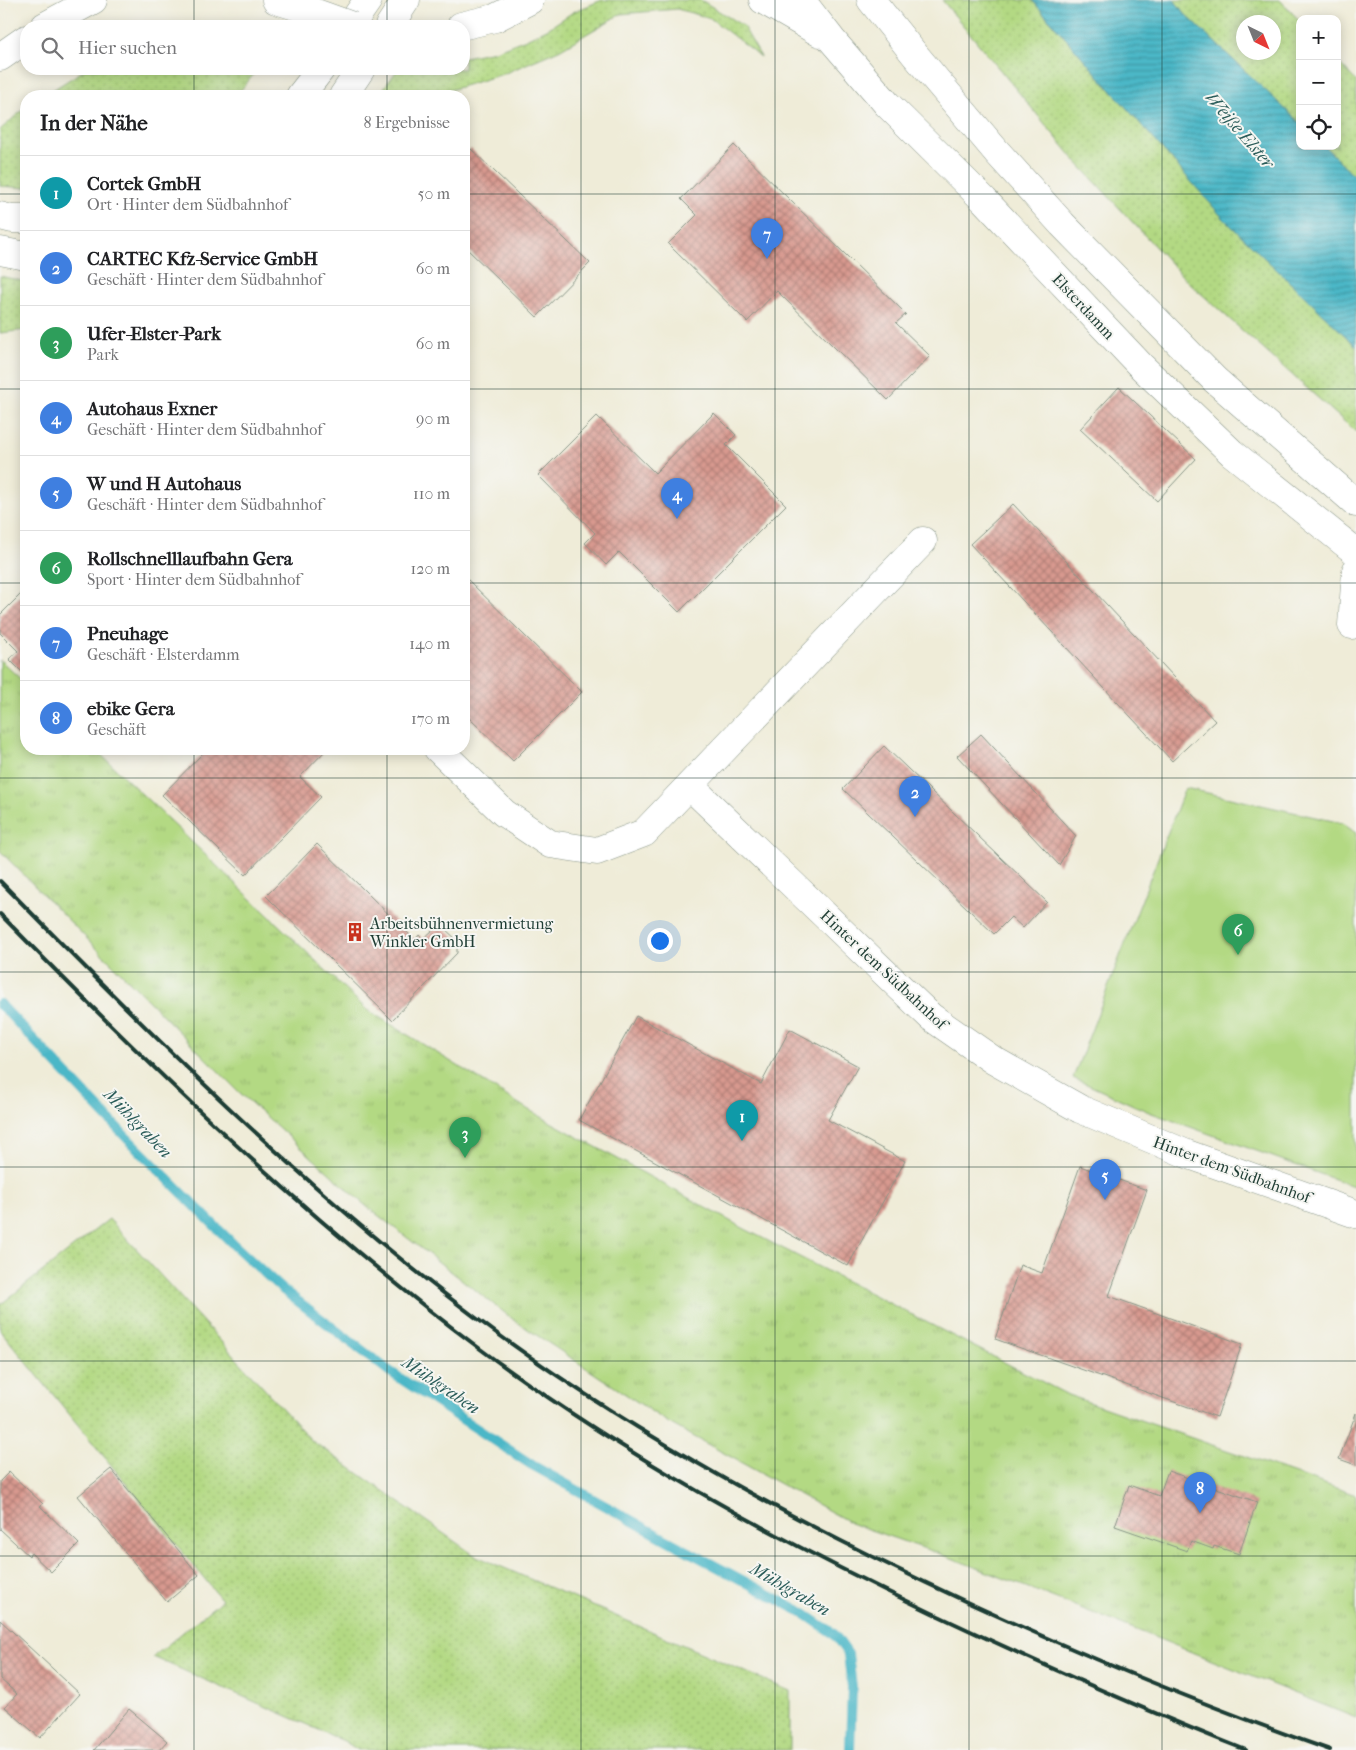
<!DOCTYPE html>
<html lang="de">
<head>
<meta charset="utf-8">
<style>
	:root { --surface:#fff; --page:#f2f2f2; --text:#202124; --muted:#757577; --line:#e0e0e0; --accent:#c8321e }
	body { margin:0; font-family:"IM FELL French Canon",serif; background:var(--page); color:var(--text) }
	.controls { position:absolute; right:15px; top:15px; display:grid; overflow:hidden; border-radius:10px; box-shadow:0 2px 12px #0003 }
	.controls button { width:45px; height:45px; display:grid; place-items:center; padding:0; border:0; border-bottom:1px solid var(--line); background:var(--surface); color:var(--text); font:25px sans-serif }
	.compass { position:absolute; left:1236px; top:15px; width:45px; height:45px; border-radius:50%; background:var(--surface); box-shadow:0 2px 12px #0003; rotate:137deg }
	.you { position:absolute; left:659px; top:940px; width:18px; height:18px; margin:-12px; border:4px solid #fff; border-radius:50%; background:#1a73e8; box-shadow:0 0 0 8px #1a73e833 }
	.badge { display:grid; place-items:center; width:32px; height:32px; border-radius:50%; background:var(--accent); color:#fff; font-size:16px; font-weight:700 }
	.pin { position:absolute; translate:-50% -41px; filter:drop-shadow(0 1px 2px #0008) }
	.pin::after { content:''; position:absolute; top:26px; width:18px; height:15px; background:inherit; clip-path:polygon(0 0,100% 0,50% 100%) }
	.list { margin:0; padding:0; list-style:none }
	h2 { display:flex; justify-content:space-between; align-items:center; height:65px; margin:0; padding:0 20px; font-size:21px }
	h2 small { font-size:16px; font-weight:400; color:var(--muted) }
	.list li { display:grid; grid-template-columns:32px 1fr auto; gap:15px; align-items:center; box-sizing:border-box; height:75px; padding:0 20px; border-top:1px solid var(--line) }
	.list b { display:block; font-size:19px; white-space:nowrap }
	.list p { margin:0; font-size:16px; white-space:nowrap; color:var(--muted) }
	.list em { font-size:16px; font-style:normal; color:var(--muted) }
	.icon { flex:none; width:28px; height:28px; fill:none; stroke:currentColor; stroke-width:2; stroke-linecap:round; stroke-linejoin:round }
	.map { position:relative; flex:none; width:1356px; height:1750px; overflow:hidden }
	.search { position:absolute; background:var(--surface); box-shadow:0 2px 12px #0003; left:20px; top:20px; width:450px; height:55px; display:flex; align-items:center; gap:12px; box-sizing:border-box; padding:0 18px; border-radius:20px; color:var(--muted); font-size:19px }
	.panel { position:absolute; background:var(--surface); box-shadow:0 2px 12px #0003; left:20px; top:90px; width:450px; height:665px; border-radius:20px }
	.map>svg:first-child { display:block }
	.grass { fill:url(#grass-dots); stroke:#698b5c; fill-rule:evenodd }
	.park { fill:url(#park-tufts); stroke:#698b5c }
	.pitch { fill:#b3d983; stroke:#698b5c }
	.water { fill:url(#water-rules); stroke:#357a7e }
	.lines { fill:none; stroke-linecap:round; stroke-linejoin:round }
	.stream { stroke:#4bb7c7; stroke-width:10 }
	.building { fill:url(#building-cross-hatch) }
	.minor-casing { stroke:#879486; stroke-width:29 }
	.major-casing { stroke:#879486; stroke-width:29 }
	.minor { stroke:#fff; stroke-width:28 }
	.major { stroke:#fff; stroke-width:28 }
	.rail { stroke:#1f3d34; stroke-width:4 }
	.major-bridge-casing { stroke:#879486; stroke-width:29; stroke-linecap:butt }
	.major-bridge { stroke:#fff; stroke-width:28 }
	.grid { fill:none; stroke:#1f3d34; stroke-width:1; stroke-opacity:0.55 }
	.labels { text-anchor:middle; stroke-width:4; stroke-linejoin:round; paint-order:stroke }
	.street-label { font-size:16px; fill:#1f3d34; stroke:#f6f6f2 }
	.poi-label { font-size:16px; fill:#1f3d34; stroke:#f6f6f2; text-anchor:start }
	.water-label { font-size:18px; font-style:italic; fill:#2a5c59; stroke:#f6f6f2 }
</style>
</head>
<body>
<div class="map">
<svg width="1356" height="1750" viewBox="0 0 1356 1750">
	<defs>
		<pattern id="grass-dots" width="8" height="8" patternUnits="userSpaceOnUse" patternTransform="scale(1.25)"><rect width="8" height="8" fill="#b3d983"/><path d="M2 2h.1M6 6h.1" fill="none" stroke="#9abb72" stroke-width="1.8" stroke-linecap="round"/></pattern>
		<pattern id="park-tufts" width="24" height="20" patternUnits="userSpaceOnUse" patternTransform="scale(1.25)"><rect width="24" height="20" fill="#b3d983"/><path d="M3 7l-1-3M5 7V3M7 7l1-3M15 17l-1-3M17 17v-4M19 17l1-3" fill="none" stroke="#9abb72"/></pattern>
		<pattern id="water-rules" width="6" height="5" patternUnits="userSpaceOnUse" patternTransform="scale(1.25)"><rect width="6" height="5" fill="#4bb7c7"/><path d="M0 2.5h6" fill="none" stroke="#3e96a2"/></pattern>
		<pattern id="building-cross-hatch" width="8" height="8" patternUnits="userSpaceOnUse" patternTransform="scale(1.25)"><rect width="8" height="8" fill="#d8998f"/><path d="M0 0l8 8M0 8l8-8" fill="none" stroke="#af7e76"/></pattern>
	</defs>
	<rect width="100%" height="100%" fill="#f6f6f2"/>
	<filter id="ink" filterUnits="userSpaceOnUse"><feTurbulence type="fractalNoise" baseFrequency=".02" numOctaves="2"/><feDisplacementMap in="SourceGraphic" scale="10" xChannelSelector="R" yChannelSelector="G"/><feConvolveMatrix kernelMatrix="1 2 1 2 8 2 1 2 1" color-interpolation-filters="sRGB"/></filter>
	<filter id="wash" filterUnits="userSpaceOnUse"><feTurbulence type="fractalNoise" baseFrequency=".0096" numOctaves="4" result="noise"/><feDisplacementMap in="SourceGraphic" scale="20" xChannelSelector="R" yChannelSelector="G"/><feGaussianBlur stdDeviation="1.12" result="paint"/><feColorMatrix in="noise" values="0 0 0 0 0 0 0 0 0 0 0 0 0 0 0 0 0 1.4 0 .05"/><feComposite in="paint" operator="in"/></filter>
	<g filter="url(#wash)">
		<rect width="100%" height="100%" fill="#efecd8"/>
		<path class="grass" d="M602,0H701L743,26L761,57L710,18L677,9L621,14L559,50L503,74L437,94L436,96H378L398,69H464V57L495,51L526,39L549,28L573,12Z
			M942,0H1032L1223,218L1356,346V432L1187,281L1074,159Z
			M1174,0H1280L1300,21V123L1185,14ZM1244,22H1274V52H1244Z
			M1337,61L1356,81V177L1324,146H1337Z
			M86,69H258L236,96H43Z
			M26,107V188L0,186V130Z
			M0,276L26,282V330L0,333Z
			M109,1219L311,1440L474,1555L790,1691V1750H358L344,1741L153,1657L222,1600L0,1330V1305Z"/>
		<path class="park" d="M0,660L26,684V749H95L366,1009L529,1110L741,1227L1068,1395L1356,1495V1718L1129,1627L949,1557L853,1524L669,1423L514,1320L366,1206L239,1092L0,851Z"/>
		<path class="pitch" d="M1185,788L1342,823L1356,833V1187L1149,1112L1073,1078Z"/>
		<path class="water" d="M1032,0H1174L1185,14L1300,123V146H1324L1356,177V346L1223,218Z"/>
		<g class="lines">
			<path class="stream" d="M0,1004L122,1133L234,1245L282,1289L389,1371L532,1465L665,1539L802,1612L834,1634L848,1654L852,1687L850,1750"/>
		</g>
		<g id="blocks">
			<path class="building" d="M734,145L906,314L896,323L930,356L888,400L777,291L747,322L668,244L697,215L681,199Z
				M471,149L590,263L537,317L464,246V156Z
				M1119,387L1196,459L1157,501L1080,429Z
				M714,413L736,435L726,445L786,505L679,612L619,552L606,565L585,543L595,533L538,475L597,416L655,473Z
				M1013,504L1215,721L1172,761L970,544Z
				M464,576L582,692L513,761L464,713Z
				M26,589V676L9,659L18,651L0,633V615Z
				M981,734L1076,836L1059,865L957,756Z
				M884,746L1047,902L1023,928L1011,917L994,934L843,789Z
				M207,749H327L300,777L321,797L245,875L162,795Z
				M317,844L415,940L419,935L423,939L433,930L444,928L457,940V953L392,1020L266,896Z
				M636,1016L761,1084L790,1029L858,1066L828,1120L905,1161L848,1266L579,1120Z
				M1080,1166L1147,1190L1109,1296L1242,1344L1217,1417L995,1339L1020,1265L1042,1273Z
				M1356,1413V1465L1339,1459Z
				M111,1469L199,1575L167,1602L78,1496Z
				M1168,1471L1257,1502L1239,1554L1214,1546L1213,1549L1191,1541L1187,1551L1115,1526L1129,1485L1159,1496Z
				M9,1472L43,1504L40,1506L79,1544L51,1572L31,1553L29,1556L0,1529V1481Z
				M0,1620L80,1694L40,1738L5,1707L17,1694L0,1679Z
				M129,1709L167,1741L159,1750H94Z"/>
		</g>
	</g>
	<g filter="url(#ink)">
		<use href="#blocks" fill-opacity="0" stroke="#879486" stroke-width="1"/>
		<g class="lines">
			<g class="minor-casing">
				<path id="minor" d="M1352,625L1356,571
					M438,749L504,813L550,844L597,851L644,833L923,541
					M690,786L931,1017L993,1060L1080,1109L1187,1154L1356,1214"/>
			</g>
			<g class="major-casing">
				<path id="major" d="M276,0L302,8
					M763,0L820,33
					M801,0L832,40L887,104L984,200L1141,366L1232,453L1356,552
					M871,0L916,56L996,151L1062,224L1215,380L1356,503
					M45,26L93,0
					M350,26L368,0
					M389,26L406,0
					M461,26L495,18L530,0
					M0,57L26,39
					M300,96L321,69
					M343,96L361,69
					M0,216L12,219H26
					M0,251L26,256"/>
			</g>
			<use href="#minor" class="minor"/>
			<use href="#major" class="major"/>
			<path class="rail" d="M0,881C156,1040 315,1200 495,1332C643,1440 805,1527 971,1604C1089,1658 1208,1707 1330,1750
				M0,914C151,1068 306,1219 479,1348C619,1453 774,1538 932,1613C1036,1662 1139,1708 1246,1750"/>
			<g class="major-bridge-casing">
				<path id="major-bridge" d="M302,8L352,26"/>
			</g>
			<use href="#major-bridge" class="major-bridge"/>
		</g>
	</g>
	<path class="grid" d="M194,0V26M387,0V26M581,0V1750M775,0V1750M969,0V1750M1162,0V1750M194,69V96M387,69V96M0,194H26M464,194H1356M0,389H26M464,389H1356M0,583H26M464,583H1356M194,749V1750M387,749V1750M0,778H1356M0,972H1356M0,1167H1356M0,1361H1356M0,1556H1356"/>
	<defs>
		<g id="building-bare" transform="scale(1.5)"><path d="M-4-6H4V6H1V3H-1V6H-4ZM-2.5-4.3h1.7v1.8h-1.7ZM.8-4.3h1.7v1.8H.8ZM-2.5-1h1.7V.8h-1.7ZM.8-1h1.7V.8H.8Z" fill="#c8321e" stroke="#f6f6f2" stroke-width="2.5" paint-order="stroke"/></g>
	</defs>
	<g fill-rule="evenodd">
		<use href="#building-bare" x="355" y="932"/>
	</g>
	<g class="labels">
		<g class="street-label">
			<text transform="translate(1084 306) rotate(47)" y="6">Elsterdamm</text>
			<text transform="translate(884 969) rotate(43)" y="6">Hinter dem Südbahnhof</text>
			<text transform="translate(1232 1169) rotate(20)" y="6">Hinter dem Südbahnhof</text>
		</g>
		<g class="poi-label">
			<text x="370" y="929">Arbeitsbühnenvermietung<tspan x="370" dy="18">Winkler GmbH</tspan></text>
		</g>
		<g class="water-label">
			<text transform="translate(1240 130) rotate(49)" y="6">Weiße Elster</text>
			<text transform="translate(138 1123) rotate(46)" y="6">Mühlgraben</text>
			<text transform="translate(441 1385) rotate(34)" y="6">Mühlgraben</text>
			<text transform="translate(790 1589) rotate(30)" y="6">Mühlgraben</text>
		</g>
	</g>
</svg>
<div class="controls">
<button>+</button>
<button>−</button>
<button><svg class="icon" aria-label="locate" viewBox="0 0 24 24"><circle cx="12" cy="12" r="6"/><path d="M12 2v4M12 18v4M2 12h4M18 12h4"/></svg></button>
</div>
<svg class="compass" viewBox="-18 -18 36 36"><path d="M0-13l5 13h-10z" fill="#e53935"/><path d="M0 13l5-13h-10z" fill="#757577"/></svg>
<div class="you"></div>
<div class="pin badge" style="left:742px;top:1141px;background:#0f9aa8">1</div>
<div class="pin badge" style="left:915px;top:817px;background:#3f7fe0">2</div>
<div class="pin badge" style="left:465px;top:1158px;background:#2e9e5b">3</div>
<div class="pin badge" style="left:677px;top:519px;background:#3f7fe0">4</div>
<div class="pin badge" style="left:1105px;top:1200px;background:#3f7fe0">5</div>
<div class="pin badge" style="left:1238px;top:955px;background:#2e9e5b">6</div>
<div class="pin badge" style="left:767px;top:259px;background:#3f7fe0">7</div>
<div class="pin badge" style="left:1200px;top:1513px;background:#3f7fe0">8</div>
<div class="search"><svg class="icon" aria-label="search" viewBox="0 0 24 24"><circle cx="10" cy="10" r="6"/><path d="M15 15l6 6"/></svg>Hier suchen</div>
<section class="panel">
<h2>In der Nähe<small>8 Ergebnisse</small></h2>
<ul class="list">
<li><span class="badge" style="background:#0f9aa8">1</span><div><b>Cortek GmbH</b><p>Ort · Hinter dem Südbahnhof</p></div><em>50 m</em></li>
<li><span class="badge" style="background:#3f7fe0">2</span><div><b>CARTEC Kfz-Service GmbH</b><p>Geschäft · Hinter dem Südbahnhof</p></div><em>60 m</em></li>
<li><span class="badge" style="background:#2e9e5b">3</span><div><b>Ufer-Elster-Park</b><p>Park</p></div><em>60 m</em></li>
<li><span class="badge" style="background:#3f7fe0">4</span><div><b>Autohaus Exner</b><p>Geschäft · Hinter dem Südbahnhof</p></div><em>90 m</em></li>
<li><span class="badge" style="background:#3f7fe0">5</span><div><b>W und H Autohaus</b><p>Geschäft · Hinter dem Südbahnhof</p></div><em>110 m</em></li>
<li><span class="badge" style="background:#2e9e5b">6</span><div><b>Rollschnelllaufbahn Gera</b><p>Sport · Hinter dem Südbahnhof</p></div><em>120 m</em></li>
<li><span class="badge" style="background:#3f7fe0">7</span><div><b>Pneuhage</b><p>Geschäft · Elsterdamm</p></div><em>140 m</em></li>
<li><span class="badge" style="background:#3f7fe0">8</span><div><b>ebike Gera</b><p>Geschäft</p></div><em>170 m</em></li>
</ul>
</section>
</div>
</body>
</html>
